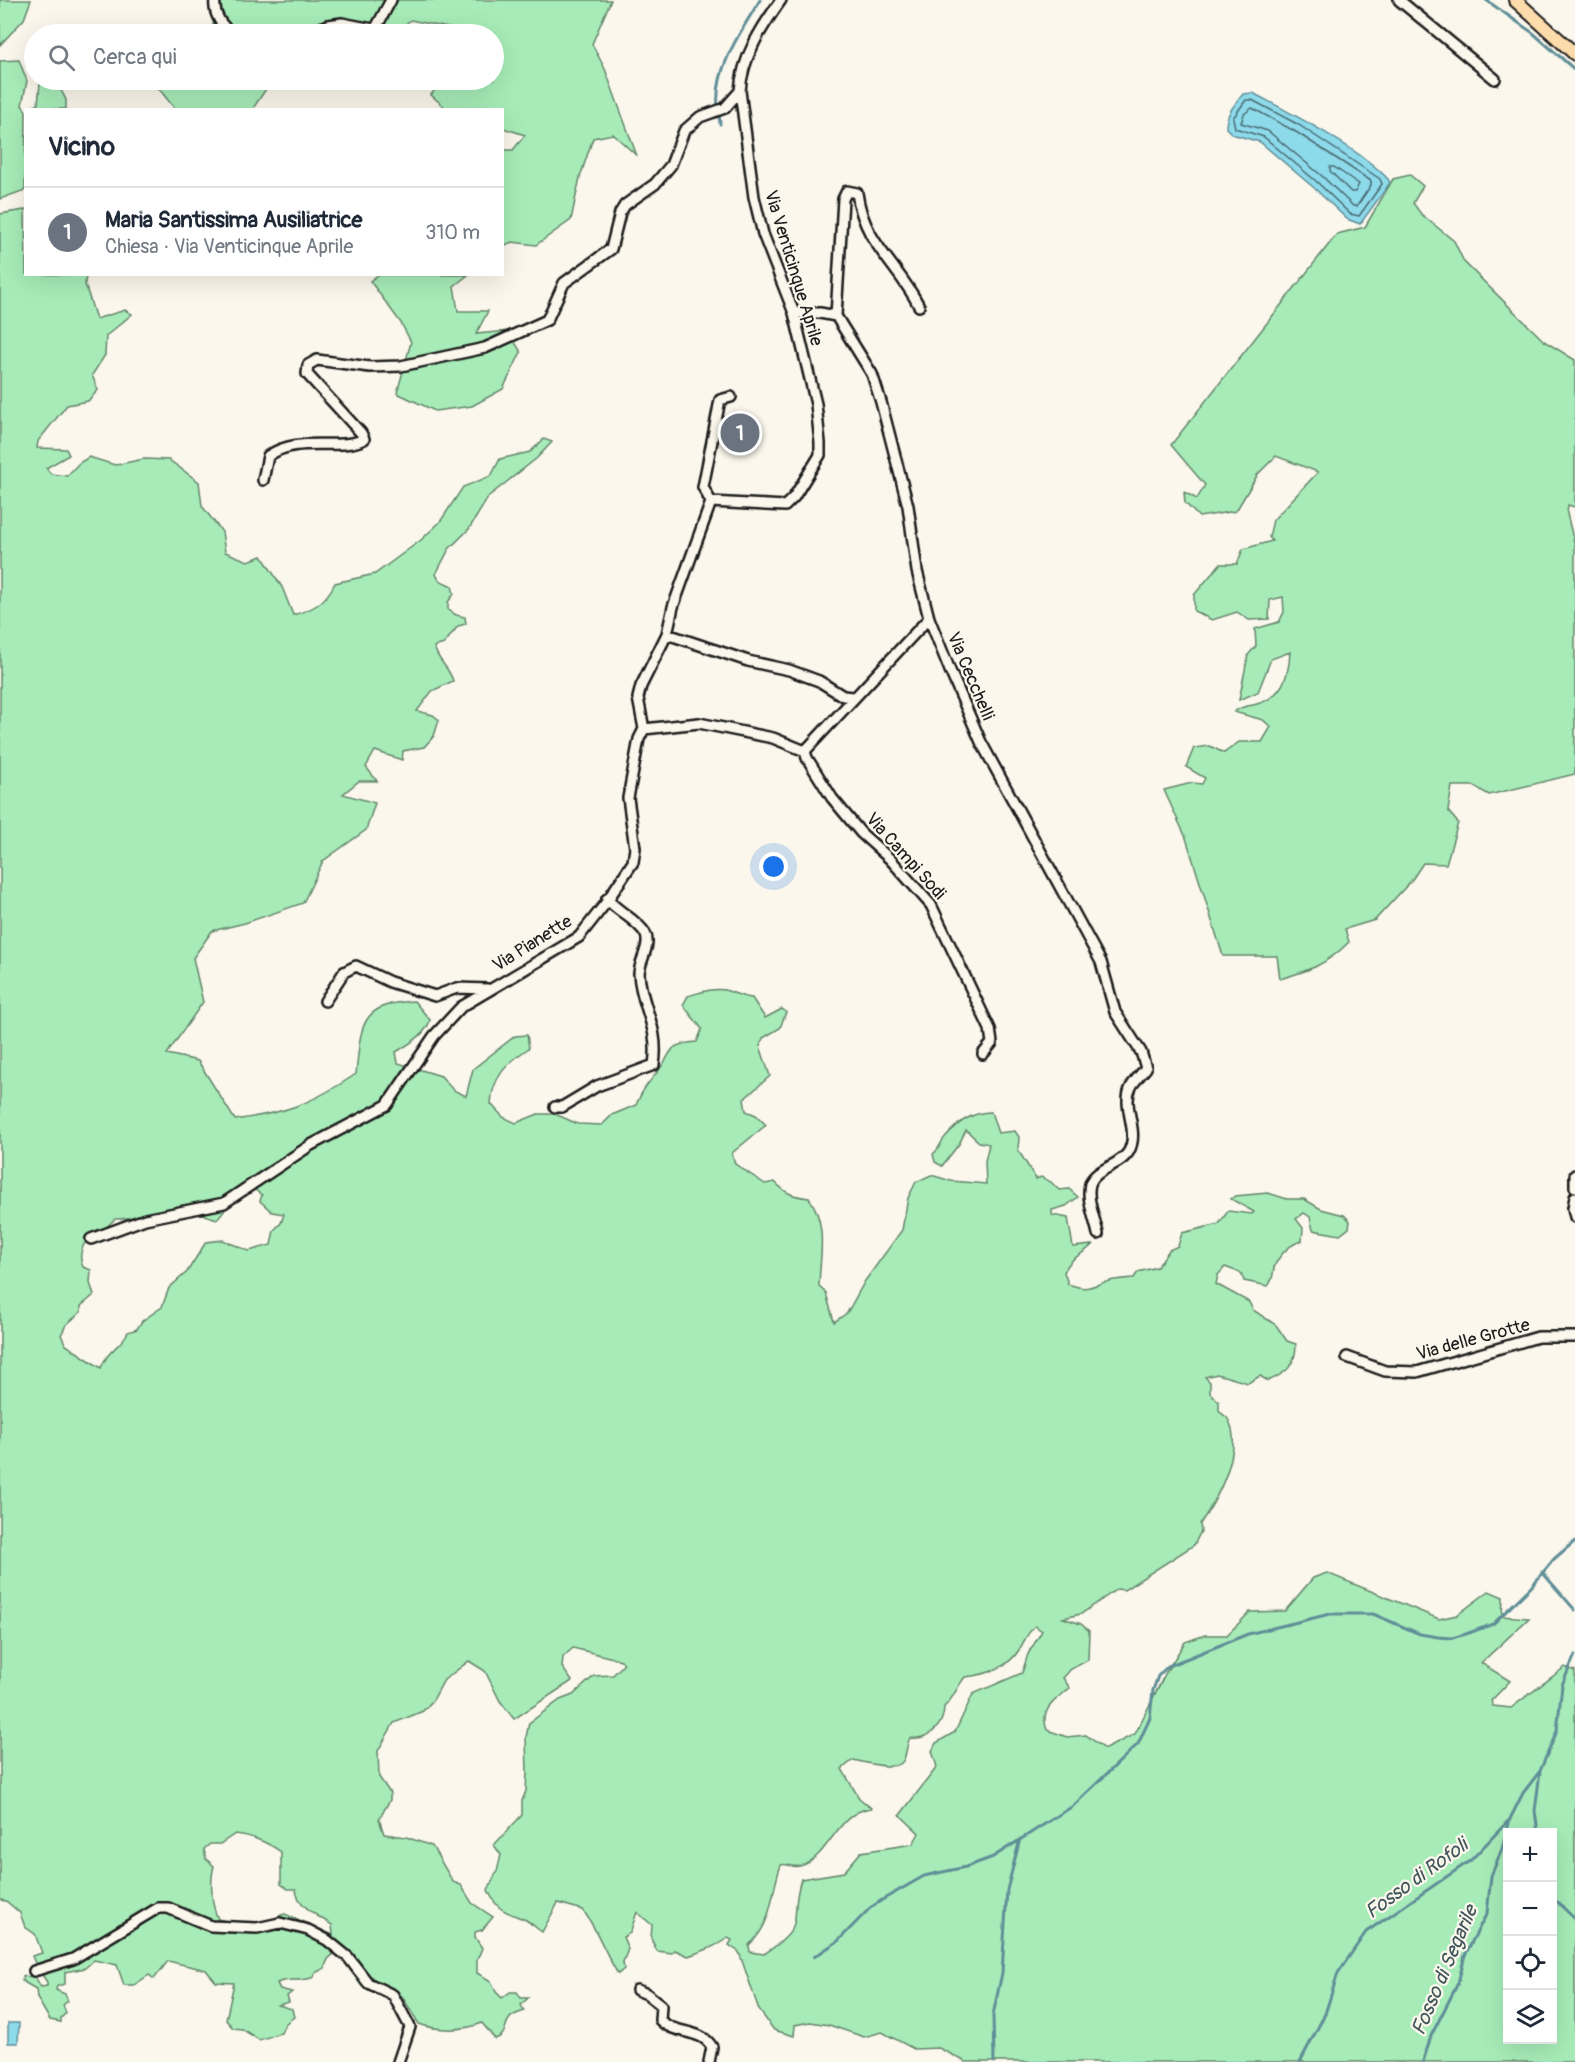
<!DOCTYPE html>
<html lang="it">
<head>
<meta charset="utf-8">
<style>
	:root { --surface:#fff; --page:#f6f6f7; --text:#1f2937; --muted:#747a83; --line:#e0e1e3; --accent:#ea580c }
	body { margin:0; font-family:Pangolin,sans-serif; background:var(--page); color:var(--text) }
	.controls { position:absolute; right:18px; bottom:18px; display:grid; overflow:hidden; border-radius:0px; box-shadow:0 6px 24px #0002 }
	.controls button { width:54px; height:54px; display:grid; place-items:center; padding:0; border:0; border-bottom:2px solid var(--line); background:var(--surface); color:var(--text); font:30px sans-serif }
	.you { position:absolute; left:774px; top:867px; width:21px; height:21px; margin:-15px; border:4px solid #fff; border-radius:50%; background:#1a73e8; box-shadow:0 0 0 9px #1a73e833 }
	.badge { display:grid; place-items:center; width:39px; height:39px; border-radius:50%; background:var(--accent); color:#fff; font-size:20px; font-weight:700 }
	.pin { position:absolute; translate:-50% -50%; border:3px solid #fff; box-shadow:0 2px 6px #0006 }
	.list { margin:0; padding:0; list-style:none }
	h2 { display:flex; justify-content:space-between; align-items:center; height:78px; margin:0; padding:0 24px; font-size:26px }
	h2 small { font-size:20px; font-weight:400; color:var(--muted) }
	.list li { display:grid; grid-template-columns:39px 1fr auto; gap:18px; align-items:center; box-sizing:border-box; height:90px; padding:0 24px; border-top:2px solid var(--line) }
	.list b { display:block; font-size:22px; white-space:nowrap }
	.list p { margin:0; font-size:20px; white-space:nowrap; color:var(--muted) }
	.list em { font-size:20px; font-style:normal; color:var(--muted) }
	.icon { flex:none; width:33px; height:33px; fill:none; stroke:currentColor; stroke-width:2; stroke-linecap:round; stroke-linejoin:round }
	.map { position:relative; flex:none; width:1575px; height:2062px; overflow:hidden }
	.search { position:absolute; background:var(--surface); box-shadow:0 6px 24px #0002; left:24px; top:24px; width:480px; height:66px; display:flex; align-items:center; gap:15px; box-sizing:border-box; padding:0 21px; border-radius:33px; color:var(--muted); font-size:22px }
	.panel { position:absolute; background:var(--surface); box-shadow:0 6px 24px #0002; left:24px; top:108px; width:480px; height:168px; border-radius:0px }
	.map>svg:first-child { display:block }
	.green { fill:#a7ecb8; stroke:#62846a; stroke-width:1.5; fill-rule:evenodd }
	.water { fill:#8ddaeb; stroke:#608e98; stroke-width:1.5 }
	.lines { fill:none; stroke-linecap:round; stroke-linejoin:round }
	.shore { stroke:#49686f; stroke-width:1.5 }
	.stream { stroke:#608e98; stroke-width:3 }
	.minor-casing { stroke:#1c1c1c; stroke-width:14 }
	.major-casing { stroke:#1c1c1c; stroke-width:16 }
	.minor { stroke:#fbf7ec; stroke-width:9 }
	.major { stroke:#fddcac; stroke-width:12 }
	.labels { text-anchor:middle; stroke-width:4.5; stroke-linejoin:round; paint-order:stroke }
	.street-label { font-size:18px; fill:#1c1c1c; stroke:#fbf7ec }
	.water-label { font-size:20px; font-style:italic; fill:#3e555a; stroke:#fbf7ec }
</style>
</head>
<body>
<div class="map">
<svg width="1575" height="2062" viewBox="0 0 1575 2062">
	<rect width="100%" height="100%" fill="#fbf7ec"/>
	<filter id="ink" filterUnits="userSpaceOnUse"><feTurbulence type="fractalNoise" baseFrequency=".0167" numOctaves="2"/><feDisplacementMap in="SourceGraphic" scale="12" xChannelSelector="R" yChannelSelector="G"/><feConvolveMatrix kernelMatrix="1 2 1 2 8 2 1 2 1" color-interpolation-filters="sRGB"/></filter>
	<g filter="url(#ink)">
		<path class="green" d="M0,0H31L24,19L0,45Z
			M222,0H611L592,44L605,69L637,156L613,134L593,138L580,177L571,220L536,245L512,242L503,246V150H513L525,135L503,128L502,110L447,109L431,95L442,80H494V34H463L457,30L411,20L392,34H346L320,21L305,34H193L212,27Z
			M19,60L27,81L22,105L26,111L25,190L0,199V61Z
			M48,80H56L66,100V109H28L38,104L40,83Z
			M152,80H272L252,110L175,109Z
			M1410,175L1423,186L1413,203L1421,214L1454,241L1464,262L1544,341L1575,360V507L1568,505L1567,514L1575,546V774L1489,795L1474,786H1452L1448,811L1458,823L1446,864L1423,863L1411,881L1375,920L1345,929L1349,942C1326,965 1310,970 1280,979L1277,956H1223L1186,838L1164,790L1192,783L1202,784L1205,778L1186,767L1194,748L1210,746L1224,753L1239,742H1262L1271,727L1263,720L1234,712C1243,705 1247,707 1257,704C1282,697 1289,676 1290,652L1271,659L1258,692L1239,700L1248,655L1256,646L1255,629L1279,622L1284,612L1283,597L1270,600L1269,619L1249,620L1237,612L1212,620L1194,611V595L1220,564H1237L1243,549L1272,541L1269,537L1273,520L1318,472L1276,456L1258,474L1236,511L1199,517L1185,503L1184,492L1197,499L1205,485L1171,445L1337,234L1365,227L1393,179Z
			M25,210L26,274L86,275L85,284L96,319L125,310L132,314L106,336L105,355L92,375L98,390L88,401L67,405L38,441L37,448L66,449L69,455L46,468L51,474L67,476L79,463L89,457L115,465L144,459L169,460L199,482L202,506L222,532L225,552L248,561L262,556L282,587L293,615C314,609 325,603 335,583L375,574L421,540L440,522L463,487L491,476L500,459L530,452L544,439L552,442L537,458L489,496L469,529L449,549L436,574L439,580L452,586L454,594L448,602V609L456,615L465,617L466,624L458,626L444,644L434,647C439,663 449,667 453,681L432,691L417,711L433,715L439,720L434,736L424,747L403,751L402,760L375,751L366,767L377,781H359L343,794L375,803L366,830L323,861L303,903L245,923L212,931L193,958L203,1002L167,1054L198,1061L235,1120C288,1112 311,1104 356,1074C361,1026 359,1004 414,1001L430,1020C426,1035 409,1044 396,1052L398,1063L441,1076L453,1090L466,1096L473,1069L515,1036L527,1035L529,1048C508,1062 492,1077 491,1104L503,1117L516,1123L538,1114H555L578,1124L602,1125L612,1115L636,1105C644,1087 647,1085 659,1070C675,1050 665,1045 697,1042L702,1029L683,1005L688,996C701,992 715,987 728,991C737,994 742,997 752,998L765,1018L782,1009L786,1012L780,1028L763,1038L760,1046L770,1076L744,1099L746,1111L756,1115L766,1125L732,1153L735,1164L765,1184L775,1182C786,1194 793,1196 809,1198C828,1224 820,1255 819,1286L826,1293L834,1322L847,1313L865,1281L902,1230L908,1198L916,1182L931,1175L951,1181L986,1184L985,1161L989,1144L979,1142L966,1130L959,1144L942,1166L935,1162L933,1154C940,1149 940,1142 946,1136C959,1122 972,1112 991,1112L998,1133L1015,1131L1019,1137L1018,1150L1036,1179L1041,1177L1051,1182L1059,1190L1069,1189L1078,1197L1066,1206L1052,1210V1215L1068,1218L1073,1247L1092,1245C1081,1257 1072,1255 1064,1272L1068,1284C1090,1292 1090,1285 1110,1281C1118,1279 1126,1279 1134,1278L1138,1272L1157,1267L1169,1250L1178,1246L1182,1233L1219,1224L1228,1211L1252,1214L1254,1212L1231,1199L1235,1196L1268,1193L1287,1199H1304L1321,1209L1344,1215L1350,1221L1349,1228L1340,1235L1313,1230L1310,1217L1304,1213L1296,1219L1303,1228L1302,1241C1291,1244 1282,1252 1276,1263C1271,1271 1276,1276 1268,1286L1244,1281L1241,1273L1225,1267L1218,1275L1216,1284L1249,1302L1253,1310L1276,1325L1287,1341L1296,1344C1296,1365 1287,1373 1268,1381L1260,1376L1248,1383L1217,1374L1205,1377L1210,1382V1393L1219,1402V1410C1221,1415 1226,1415 1228,1419C1245,1449 1216,1501 1200,1524L1201,1531L1194,1545L1124,1590L1117,1589L1081,1614L1063,1618L1081,1624L1089,1631L1088,1660L1071,1669L1063,1678L1070,1688C1055,1700 1039,1710 1047,1730L1067,1737L1086,1735L1105,1749L1135,1734L1166,1672L1185,1642L1205,1635H1227L1250,1612L1285,1611L1313,1578L1327,1573L1439,1619L1457,1615L1489,1591L1503,1597L1502,1616L1529,1618L1481,1663L1510,1681L1491,1701L1493,1706L1511,1708L1565,1667L1575,1671V2062H966L939,2048L914,2049L882,2032L864,2037L829,2025L810,2022L795,2025L794,2036L774,2030L759,2010L739,1952L729,1945L732,1940L728,1938C715,1947 703,1951 688,1956L675,1950L672,1953L657,1951L651,1938L652,1925L637,1912L630,1933L623,1937L628,1949L623,1962L624,1969L618,1974C605,1953 598,1931 583,1910L558,1903L542,1932C537,1929 531,1923 526,1920C506,1911 498,1913 488,1890L497,1871L501,1855L494,1845L522,1815V1801L526,1791L527,1773L526,1737L529,1723L560,1700L573,1695L594,1676L613,1675L624,1664L621,1660L573,1648L563,1657L562,1667L572,1681L514,1719L500,1701L485,1671L469,1661L444,1680L433,1700L423,1711L394,1723L378,1751L379,1777L390,1793V1800L379,1819L384,1834L406,1837L432,1846L453,1882L461,1885L472,1903L493,1917L482,1930L475,1932V1937L482,1948L477,1960V1973L491,1981L496,1992L502,1998L510,1992H517L521,1998H528L521,2005L524,2011C518,2014 514,2013 510,2018C503,2026 508,2035 495,2039L482,2023C463,2031 438,2031 419,2024L402,1996L369,1981L350,1955L329,1938L308,1928L280,1921L256,1926L212,1924L169,1906H157L72,1958L37,1968L32,1956L42,1953L35,1934L25,1927L20,1913L6,1901L0,1900V214ZM246,1184L262,1195L260,1201L272,1212L284,1214L281,1223L274,1230L271,1245L249,1251L223,1240L206,1242L187,1272L169,1288L162,1307L142,1321L137,1329L128,1332C119,1349 109,1348 101,1368L66,1345L61,1335L66,1325L81,1312V1306L94,1295L90,1283L91,1270L83,1267C78,1256 82,1245 90,1236L102,1231L115,1219C138,1219 158,1209 180,1209C192,1209 206,1216 217,1219ZM1035,1626L1042,1631L1028,1654L1022,1673L973,1694L955,1732L936,1743L932,1751L937,1767L900,1815L919,1833L913,1844L861,1852L844,1872L801,1879C788,1921 809,1925 764,1954L750,1952L749,1945C774,1923 770,1894 781,1865C787,1863 793,1868 800,1866C829,1859 836,1812 871,1808L859,1798L842,1769L853,1760C864,1762 897,1772 903,1761C907,1754 906,1745 910,1738C929,1740 944,1726 944,1707C954,1698 956,1688 965,1677C986,1675 1007,1669 1019,1650C1025,1640 1027,1633 1035,1626ZM1508,1832H1552V2040H1508ZM235,1834C250,1835 269,1843 281,1852V1884L288,1889H296C296,1905 319,1917 332,1925L333,1935L285,1914C278,1915 274,1920 267,1922C250,1926 234,1923 218,1919C211,1905 210,1880 214,1866L206,1859L204,1849L210,1844H220Z
			M378,275H468L454,286L458,311H488L476,334L508,331L521,352L503,389L472,406L435,411L397,393L411,342L401,323L370,281Z
			M159,1910H168L211,1928L257,1930L280,1926L307,1932L326,1942L347,1958L366,1984L373,1987L368,1990L362,1987L338,1952C330,1955 326,1960 325,1968L315,1973L314,1977C301,1983 289,1977 277,1983L280,1989L292,1992L287,1996L289,2002L278,2005L292,2009L294,2017L285,2024L281,2033L259,2040L242,2029L233,2028L226,2020L234,1983L216,1982L206,1970L168,1961L154,1979L149,1975L134,1985H124L117,1965L94,1960L85,1968L65,1972V1984L57,1986L56,1990L65,1994L68,2001L63,2005L66,2013L61,2018V2022L50,2020L37,1998L36,1989L22,1981L23,1976L35,1977L41,1987L47,1986V1982L40,1972L74,1961Z"/>
		<path class="water" d="M1253,93C1292,114 1358,147 1388,179L1390,183L1360,224L1347,219L1313,187L1260,142L1232,134L1226,128C1226,113 1234,106 1243,94Z
			M8,2023H19L18,2043H8Z"/>
		<g class="lines">
			<path class="shore" d="M1246,100H1252L1299,125L1380,179L1382,184L1359,216L1350,214L1317,182L1264,137L1235,128L1233,118Z
				M1252,108L1296,132L1371,181V185L1357,206H1353L1322,176L1268,131L1241,123L1244,114Z
				M1330,167H1334L1359,184L1355,192H1351L1330,171Z"/>
			<path class="stream" d="M1486,0L1533,33L1575,70
				M718,107C714,69 741,31 760,0
				M719,114L720,124
				M1542,1572L1575,1610
				M1538,1832L1535,1811L1540,1772
				M1552,1897L1575,1919
				M814,1957L838,1941L870,1908L882,1900L924,1876L966,1867L993,1857L1073,1806L1138,1744L1150,1718L1153,1690L1158,1676L1168,1666L1248,1634L1330,1614H1373L1420,1634L1438,1637L1452,1638L1466,1634L1493,1624L1531,1587L1554,1559L1575,1541
				M994,2062L993,2015L1002,1973L1007,1890L1020,1839
				M1300,2062L1325,2014L1338,1973L1366,1932L1471,1860L1508,1821
				M1423,2062L1431,2036L1458,1983L1465,1955L1487,1913L1491,1876L1502,1849L1510,1819L1523,1793L1540,1771L1557,1731L1562,1685L1575,1655"/>
			<g class="minor-casing">
				<path id="minor" d="M215,0C213,14 222,27 233,34
					M1399,0L1495,79
					M310,34L328,25L342,23L373,29L377,26L391,0
					M794,313H820L836,316L872,374L881,402L908,506L917,571L929,618L951,673L981,742L1101,962L1115,1012L1141,1052L1146,1068C1141,1074 1135,1080 1131,1087C1121,1107 1140,1130 1129,1151C1121,1166 1095,1168 1090,1184C1086,1199 1095,1219 1098,1234
					M836,316L843,199L847,191L857,193C864,244 898,264 919,306
					M263,480L268,456C299,434 339,452 364,439L361,433L307,374L308,365L317,360L370,367L401,366L485,348L547,320L564,283L611,249L620,213L625,205L655,184L671,165L684,131L700,117L725,108L740,91
					M711,502L703,487L720,400L731,397
					M667,634L748,661L789,670L819,681L843,696L853,697
					M644,729L638,698L641,686L667,634L673,607L711,502L785,506L794,497L820,455V443L816,404L794,313L763,234L754,197L740,91C742,57 762,27 781,0
					M805,751L807,758L832,798L861,833L890,859L931,905L990,1029L992,1043L983,1054
					M325,1001L344,972L356,966L390,982L435,996L457,988L488,989
					M555,1107H562L597,1086L654,1065C660,1026 641,1007 639,974C639,961 652,945 645,933C637,920 617,911 607,899
					M1575,1175V1187
					M1575,1197L1573,1208L1575,1217
					M91,1239L145,1219L224,1203L311,1145L387,1105L434,1036L461,1007L579,937L605,904L633,862L635,848L628,798L639,739L644,729L699,723L773,738L805,751L929,618
					M1347,1357L1385,1371L1417,1372L1538,1337H1575
					M34,1971L73,1959L158,1908H168L211,1926L257,1928L280,1923L308,1930L327,1940L348,1957L368,1983L393,1995L410,2027L398,2062
					M637,1990L647,1994L661,2005L660,2020C674,2035 701,2028 712,2047L709,2062"/>
			</g>
			<g class="major-casing">
				<path id="major" d="M1515,0L1575,54"/>
			</g>
			<use href="#minor" class="minor"/>
			<use href="#major" class="major"/>
		</g>
	</g>
	<g class="labels">
		<g class="street-label">
			<text transform="translate(794 268) rotate(73)" y="6">Via Venticinque Aprile</text>
			<text transform="translate(971 676) rotate(67)" y="6">Via Cecchelli</text>
			<text transform="translate(906 856) rotate(48)" y="6">Via Campi Sodi</text>
			<text transform="translate(532 943) rotate(-32)" y="6">Via Pianette</text>
			<text transform="translate(1473 1339) rotate(-15)" y="6">Via delle Grotte</text>
		</g>
		<g class="water-label">
			<text transform="translate(1416 1878) rotate(-36)" y="7">Fosso di Rofoli</text>
			<text transform="translate(1444 1970) rotate(-67)" y="7">Fosso di Segarile</text>
		</g>
	</g>
</svg>
<div class="controls">
<button>+</button>
<button>−</button>
<button><svg class="icon" aria-label="locate" viewBox="0 0 24 24"><circle cx="12" cy="12" r="6"/><path d="M12 2v4M12 18v4M2 12h4M18 12h4"/></svg></button>
<button><svg class="icon" aria-label="layers" viewBox="0 0 24 24"><path d="M12 4l9 5-9 5-9-5zM3 14l9 5 9-5"/></svg></button>
</div>
<div class="you"></div>
<div class="pin badge" style="left:740px;top:433px;background:#6b7280">1</div>
<div class="search"><svg class="icon" aria-label="search" viewBox="0 0 24 24"><circle cx="10" cy="10" r="6"/><path d="M15 15l6 6"/></svg>Cerca qui</div>
<section class="panel">
<h2>Vicino<small></small></h2>
<ul class="list">
<li><span class="badge" style="background:#6b7280">1</span><div><b>Maria Santissima Ausiliatrice</b><p>Chiesa · Via Venticinque Aprile</p></div><em>310 m</em></li>
</ul>
</section>
</div>
</body>
</html>
